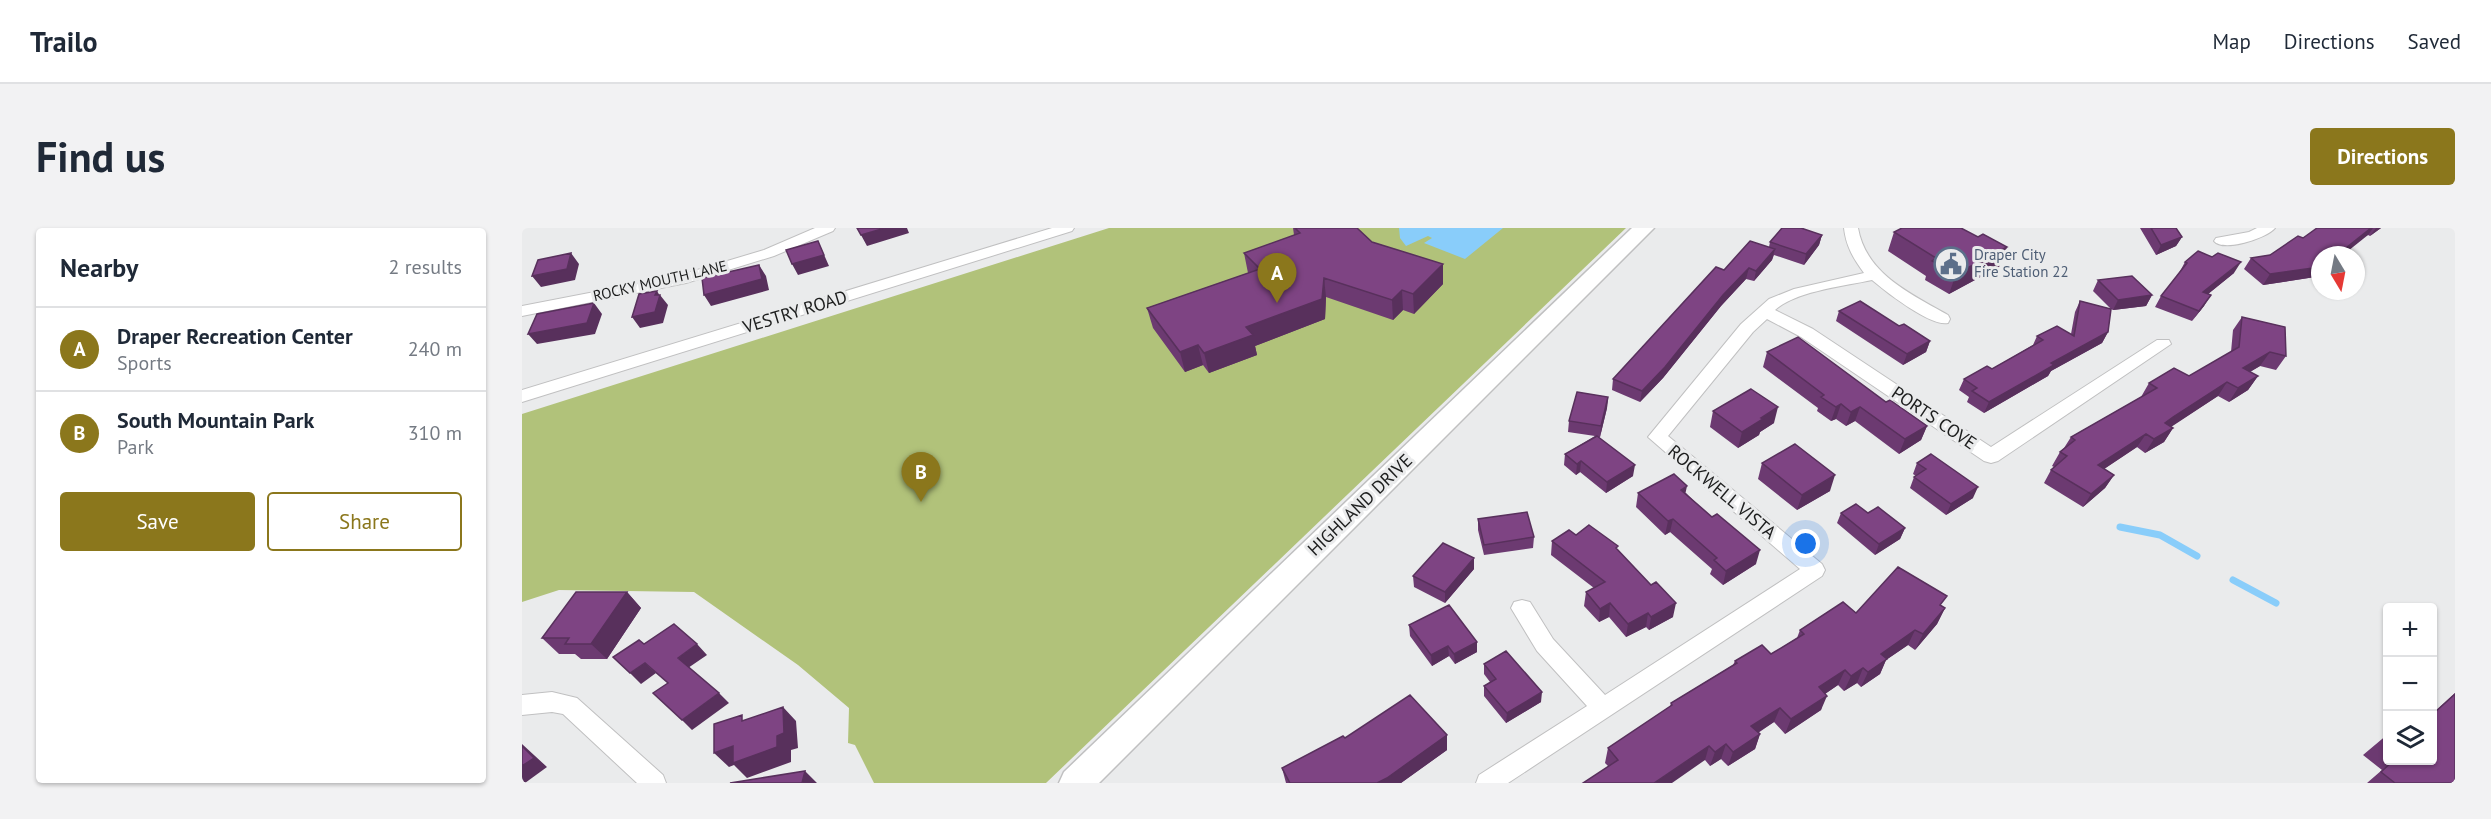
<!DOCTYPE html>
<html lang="en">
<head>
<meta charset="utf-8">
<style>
	:root { --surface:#fff; --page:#f2f2f3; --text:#1f2937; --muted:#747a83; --line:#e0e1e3; --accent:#8b771c }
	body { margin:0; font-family:"PT Sans",sans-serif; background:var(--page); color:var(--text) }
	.controls { position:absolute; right:18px; bottom:18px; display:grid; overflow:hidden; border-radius:6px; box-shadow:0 2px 4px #0004 }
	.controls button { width:54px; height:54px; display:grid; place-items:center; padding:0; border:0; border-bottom:2px solid var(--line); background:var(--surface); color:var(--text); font:30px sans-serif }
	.compass { position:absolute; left:1789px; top:18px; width:54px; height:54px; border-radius:50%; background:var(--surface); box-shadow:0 2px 4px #0004; rotate:170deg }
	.you { position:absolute; left:1284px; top:316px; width:21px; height:21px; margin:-15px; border:4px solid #fff; border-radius:50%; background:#1a73e8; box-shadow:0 0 0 9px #1a73e833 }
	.badge { display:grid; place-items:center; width:39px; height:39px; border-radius:50%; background:var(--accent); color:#fff; font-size:20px; font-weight:700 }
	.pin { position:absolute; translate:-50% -50px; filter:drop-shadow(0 2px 3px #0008) }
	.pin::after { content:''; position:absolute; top:32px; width:21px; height:18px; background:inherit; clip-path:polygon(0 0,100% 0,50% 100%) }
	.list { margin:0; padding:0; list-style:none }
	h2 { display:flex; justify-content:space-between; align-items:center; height:78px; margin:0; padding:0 24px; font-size:26px }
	h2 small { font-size:20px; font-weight:400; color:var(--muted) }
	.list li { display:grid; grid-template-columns:39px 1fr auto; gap:18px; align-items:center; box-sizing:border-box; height:84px; padding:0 24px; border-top:2px solid var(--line) }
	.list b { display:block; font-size:22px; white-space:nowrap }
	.list p { margin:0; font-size:20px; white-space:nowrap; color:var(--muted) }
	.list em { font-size:20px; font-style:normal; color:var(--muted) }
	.actions { display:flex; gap:12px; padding:18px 24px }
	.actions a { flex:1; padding:14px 0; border:2px solid var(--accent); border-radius:6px; text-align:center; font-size:21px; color:var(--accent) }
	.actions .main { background:var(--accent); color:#fff }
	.icon { flex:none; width:33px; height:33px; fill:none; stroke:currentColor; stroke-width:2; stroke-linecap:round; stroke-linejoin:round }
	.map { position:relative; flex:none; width:1933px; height:555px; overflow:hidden; border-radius:6px }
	header { display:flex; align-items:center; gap:36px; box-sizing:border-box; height:84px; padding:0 30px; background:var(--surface); border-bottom:2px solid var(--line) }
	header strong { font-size:28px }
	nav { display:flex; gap:33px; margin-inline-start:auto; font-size:21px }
	.intro { display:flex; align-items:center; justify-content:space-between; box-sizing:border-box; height:144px; padding:0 36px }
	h1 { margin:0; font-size:42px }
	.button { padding:15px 27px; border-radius:6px; background:var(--accent); color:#fff; font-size:21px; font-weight:700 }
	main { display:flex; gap:36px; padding:0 36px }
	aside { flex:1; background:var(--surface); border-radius:6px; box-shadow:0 2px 4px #0004 }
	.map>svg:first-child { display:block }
	.green { fill:#b1c27a }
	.water { fill:#89cdfa }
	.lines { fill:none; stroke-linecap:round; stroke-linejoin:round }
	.stream { stroke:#89cdfa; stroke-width:7 }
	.minor-casing { stroke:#c0c0c1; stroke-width:2 }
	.secondary-casing { stroke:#c0c0c1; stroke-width:3 }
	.minor { fill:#fff; fill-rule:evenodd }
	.secondary { fill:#fff; fill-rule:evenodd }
	.wall { fill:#6c3a71 }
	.shaded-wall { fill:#58305c }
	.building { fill:#7e4483; stroke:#58305c; stroke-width:1.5 }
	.labels { text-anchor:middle; stroke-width:6; stroke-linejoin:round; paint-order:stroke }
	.far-service-label { font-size:15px; fill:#4e5e75; stroke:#eaebec; text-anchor:start }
	.far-street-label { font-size:15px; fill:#1c1d1d; stroke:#eaebec }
	.street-label { font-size:18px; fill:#1c1d1d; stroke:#eaebec }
</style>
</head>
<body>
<header>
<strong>Trailo</strong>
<nav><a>Map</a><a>Directions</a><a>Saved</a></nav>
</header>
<div class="intro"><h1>Find us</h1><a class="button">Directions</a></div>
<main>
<aside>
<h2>Nearby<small>2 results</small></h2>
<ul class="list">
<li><span class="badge">A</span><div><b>Draper Recreation Center</b><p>Sports</p></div><em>240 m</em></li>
<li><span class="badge">B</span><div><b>South Mountain Park</b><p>Park</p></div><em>310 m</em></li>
</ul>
<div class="actions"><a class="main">Save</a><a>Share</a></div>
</aside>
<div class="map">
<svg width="1933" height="555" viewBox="0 0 1933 555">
	<rect width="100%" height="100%" fill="#eaebec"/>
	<path class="green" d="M587,0H1104L524,555H352L333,517L326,515L327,480L276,437L172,364L37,362L0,374V186Z"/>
	<path class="water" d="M877,0H981L943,31L902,15L910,10L906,8L884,18L878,10Z"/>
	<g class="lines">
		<path class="stream" d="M1598,299L1638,307L1675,328
			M1711,352L1754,375"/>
		<g class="minor-casing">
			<path id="minor" d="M293,0H313L311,3L252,28L164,55L0,88V78L155,48L242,22Z
				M530,0H552L550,3L0,174V162Z
				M1322,0H1336C1344,46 1389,66 1426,87L1428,91L1426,95C1409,99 1364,64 1350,52C1323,58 1274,63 1253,82L1291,101L1469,219L1635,112H1647L1649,116L1476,233L1469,235L1462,233L1279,109L1245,91L1231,104L1146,208L1300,336L1303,342L1300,348L986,555H954L957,547L1065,478L1015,423L989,380L992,374L1000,372L1008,374L1031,411L1083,467L1278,341L1126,209L1219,96L1247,71L1272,61L1342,45C1331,30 1324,18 1322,0Z
				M1735,0H1753C1744,11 1701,24 1692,13L1694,10L1727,4Z
				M30,464L55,470L141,547L144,555H115L41,486L30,484L0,487V467Z"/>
		</g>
		<g class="secondary-casing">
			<path id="secondary" d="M1110,0H1132L577,555H537L542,544Z"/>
		</g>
		<use href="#minor" class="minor"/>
		<use href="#secondary" class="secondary"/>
	</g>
	<path class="wall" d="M771,0H835L850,14L921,56L892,86L881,82L871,92L804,69L803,91L733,118L735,127L687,145L681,137L663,144L631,100L625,80L726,45L722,25L772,7Z
		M1618,0H1654L1660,9L1654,18L1634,27Z
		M1795,0H1859L1848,8L1846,7L1798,27V45L1793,49L1741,57L1722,41L1729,30L1748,27L1781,10Z
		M1372,4L1456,9L1485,19L1477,39L1427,66L1403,52L1404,48L1366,23Z
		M1300,7L1297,17L1282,37L1252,27L1250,32L1232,53L1224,51L1199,78L1141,150L1118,174L1090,162L1091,151L1202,42L1247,19L1248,14Z
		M1663,34L1712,45L1686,66L1682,78L1670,93L1633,79L1639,68L1657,45Z
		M1576,52L1630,67L1624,78L1591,82L1589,81L1586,104L1580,115L1529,143L1526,148L1462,185L1445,174L1447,169L1437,162L1442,151L1470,141L1511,117L1515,108L1549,106L1553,84L1558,73L1589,81L1571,63Z
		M1317,83L1377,98L1408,113L1404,124L1381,137L1314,93Z
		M1720,89L1764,128L1754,142L1738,138L1728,144L1736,148L1726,162L1707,174L1696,168L1648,199L1651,200L1642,214L1623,225L1615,219L1582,241L1592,247L1583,260L1561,279L1522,255L1529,242L1532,239L1530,238L1538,224L1542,220L1549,209L1619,169L1627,155L1667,148L1709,124L1711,102Z
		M1245,124L1364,174L1405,198L1399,212L1377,226L1333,193L1324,198L1314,191L1309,193L1295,183L1296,180L1241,139Z
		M1086,169L1085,180L1078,209H1077L1111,248L1084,265L1058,244L1054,247L1042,237L1043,226L1073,208L1046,204L1047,193Z
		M1191,183L1252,195L1238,204L1237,207L1216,220L1188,199Z
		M1240,235L1308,263L1275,282L1236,251Z
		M1395,235L1451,270L1424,287L1388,260L1392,249L1394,248L1391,246Z
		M1116,265H1164L1234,336L1201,357L1188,346L1190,341L1148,304L1143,307L1114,279Z
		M1319,285H1346L1383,300L1378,311L1353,327L1315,295Z
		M956,291L1012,309L1011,320L962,327L956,302Z
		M1054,307L1096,322L1151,389L1127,402L1124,399L1104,409L1087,389L1077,394L1062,378L1064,364L1072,360L1029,327L1030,313Z
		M952,341L923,375L892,359L891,348Z
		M105,364L119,380L85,431H59L53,426H37L20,410Z
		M1420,379L1423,380L1415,396L1393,422L1386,417L1364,432L1358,446L1339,459L1335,455L1322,463L1316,457L1303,466L1299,482L1263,506L1252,494L1236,505L1238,506L1233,521L1206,538L1199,531L1188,538L1183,532L1087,539L1083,535L1086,520L1148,479L1149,475L1211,437L1213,433L1249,426L1275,410L1278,402L1334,385Z
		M887,397L955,424L933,436L927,428L910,438L888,408Z
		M962,436L1019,474L984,495L962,468V458L968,454L962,446Z
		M1933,465V555H1845L1860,542L1841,527L1866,506V532H1911V485Z
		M925,507V522L879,555H764L760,540L823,510Z"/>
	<path class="shaded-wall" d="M363,0H385L387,5L345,18L339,7Z
		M1849,0H1851L1846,7L1821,27H1815Z
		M1854,0H1859L1848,8Z
		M1300,7L1297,17L1282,37L1284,26Z
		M1660,9L1654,18L1634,27L1639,17Z
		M296,13L307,38L276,47L270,36Z
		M1485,19L1477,39L1427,66L1434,46Z
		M1253,21L1250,32L1232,53L1234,43Z
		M49,25L57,36L53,52L19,59L10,48Z
		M1719,34L1712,45L1675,75L1681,64Z
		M921,36V56L892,86L891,66Z
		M237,37L244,48L247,62L189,78L182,67Z
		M1798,39V45L1793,49L1741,57L1748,46Z
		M1227,40L1224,51L1199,78L1141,150L1118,174L1120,163L1201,67Z
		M802,50L804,69L803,91L733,118L735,127L687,145L682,125L724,99Z
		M880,62L881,82L871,92L870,72Z
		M135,63L138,68V67L146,77L141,95L118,100L110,89L133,67Z
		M1630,67L1624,78L1591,82L1596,72Z
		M1689,67L1682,78L1670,93L1677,83Z
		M72,75L80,86L73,106L15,116L6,106Z
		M1586,104L1580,115L1529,143L1526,148L1462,185L1467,174L1529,135Z
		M1408,113L1404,124L1381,137L1385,126Z
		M676,117L681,137L663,144L658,124Z
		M1748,124L1738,138L1712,153L1721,140Z
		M1736,148L1726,162L1707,174L1716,160Z
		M1705,154L1696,168L1643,203V195L1651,189Z
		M1086,169L1085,180L1078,209L1079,198Z
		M1319,176L1314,191L1309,193L1314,179Z
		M1256,179L1252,195L1238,204L1237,207L1216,220L1220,204L1239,190Z
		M1338,179L1333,193L1324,198L1329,184Z
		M1405,198L1399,212L1377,226L1383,211Z
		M1651,200L1642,214L1623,225L1632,211Z
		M1624,206L1615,219L1567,251L1576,237Z
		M1059,233L1058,244L1054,247L1055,236Z
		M1113,237L1111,248L1084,265L1085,254Z
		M1313,247L1308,263L1275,282L1280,267Z
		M1592,247L1583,260L1561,279L1569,266Z
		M1165,258L1162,272L1159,262Z
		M1456,259L1451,270L1424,287L1429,276Z
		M1151,291L1148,304L1143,307L1146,293Z
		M1383,300L1378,311L1353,327L1357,316Z
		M1238,322L1234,336L1201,357L1204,343Z
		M952,330V341L923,375V364Z
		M105,364L119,380L85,431L69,416Z
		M1088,375L1087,389L1077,394L1078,381Z
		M1154,375L1151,389L1127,402L1129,389Z
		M1423,380L1415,396L1393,422L1401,406Z
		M1126,385L1124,399L1104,409L1106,396Z
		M1393,402L1386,417L1364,432L1358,446L1339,459L1346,444L1359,426Z
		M955,414V424L933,436L932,426Z
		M175,416L185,427L166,440L156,430Z
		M926,418L927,428L910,438L909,427Z
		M123,435L134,445L119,456L108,445Z
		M1341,440L1335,455L1322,463L1329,448Z
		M1323,442L1316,457L1291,474L1297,459Z
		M1020,464L1019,474L984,495L985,485Z
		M197,465L207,475L170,502L160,492Z
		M1305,468L1299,482L1263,506L1269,491Z
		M261,479L274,493L276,520L269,522V534L225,550L212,537L207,539L192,525L211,518L255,508Z
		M1258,480L1252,494L1224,512L1229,498Z
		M1238,506L1233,521L1206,538L1211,524Z
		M925,507V522L879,555H855Z
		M0,516L25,539L3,555H0Z
		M1204,516L1199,531L1188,538L1193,524Z
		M1187,518L1183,532L1150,555H1132Z
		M283,543L295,555H280Z"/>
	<path class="building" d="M335,0H363L339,7Z
		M773,0H835L850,14L921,36L891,66L880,62L870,72L802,50L800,71L724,99L731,107L682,125L676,117L658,124L625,80L738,41L722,25L778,5Z
		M1260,0H1279L1300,7L1284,26L1248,14Z
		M1380,0H1439L1456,9L1461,6L1485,19L1434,46L1410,33L1414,30L1372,4Z
		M1629,0H1654L1660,9L1639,17Z
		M1795,0H1849L1815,27H1798V39L1748,46L1729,30L1748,27L1776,8L1781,10Z
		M296,13L302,27L270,36L264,22Z
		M1228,13L1253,21L1234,43L1227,40L1201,67L1143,139L1120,163L1091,151L1194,39L1202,42Z
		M1676,23L1690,29L1696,25L1719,34L1681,64L1689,67L1677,83L1639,68L1665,35L1663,34Z
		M49,25L45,41L10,48L16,32Z
		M237,37L240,51L182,67L180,50Z
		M1610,48L1630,67L1596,72L1576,52Z
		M135,63L133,67H138L133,84L110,89L117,66Z
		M1338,73L1377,98L1382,96L1408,113L1385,126L1317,83Z
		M1558,73L1589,81L1586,104L1529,135L1532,137L1467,174L1450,163L1455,160L1442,151L1465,138L1470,141L1521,112L1515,108L1535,98L1552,108Z
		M72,75L65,95L6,106L15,86Z
		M1720,89L1763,99L1764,128L1748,124L1721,140L1736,148L1716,160L1705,154L1651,189L1643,195L1651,200L1632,211L1624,206L1576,237L1592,247L1569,266L1529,242L1545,228L1538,224L1553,212L1549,209L1635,160L1627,155L1652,140L1667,148L1717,119Z
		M1276,109L1364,174L1368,172L1405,198L1383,211L1338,179L1329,184L1319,176L1314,179L1299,169L1302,167L1245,124Z
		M1229,161L1256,179L1239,190L1241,191L1220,204L1191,183Z
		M1055,164L1086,169L1079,198L1047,193Z
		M1075,208L1113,237L1085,254L1059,233L1055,236L1043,226Z
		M1273,216L1313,247L1280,267L1240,235Z
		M1409,226L1456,259L1429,276L1392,249L1404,241L1395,235Z
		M1152,246L1165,258L1159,262L1190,289L1195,286L1238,322L1204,343L1192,332L1195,330L1151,291L1146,293L1116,265Z
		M1334,276L1346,285L1356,279L1383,300L1357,316L1319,285Z
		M1005,284L1012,309L962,317L956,291Z
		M1067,297L1096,318L1094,320L1129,357L1134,354L1154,375L1129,389L1126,385L1106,396L1088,375L1078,381L1064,364L1083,354L1030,313L1047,302L1054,307Z
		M921,315L952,330L923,364L891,348Z
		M1376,339L1425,368L1418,377L1423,380L1401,406L1393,402L1359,426L1365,431L1346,444L1341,440L1329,448L1323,442L1297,459L1305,468L1269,491L1258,480L1229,498L1238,506L1211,524L1204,516L1193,524L1187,518L1132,555H1061L1096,532L1086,520L1150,477L1149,475L1215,435L1213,433L1240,417L1249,426L1282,406L1278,402L1321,374L1334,385Z
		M54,364H105L69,416H43L47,410H20Z
		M927,377L955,414L932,426L926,418L909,427L887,397Z
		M152,396L175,416L156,430L197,465L160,492L131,465L146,455L123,435L108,445L91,429L117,412L122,416Z
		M984,423L1020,464L985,485L962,458L974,451L962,436Z
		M1933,466V555H1873L1859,544L1872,532H1911V486Z
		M888,467L925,507L865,550L855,555H768L760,540L821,508L823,510Z
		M261,479L262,505L255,508V519L211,535V518L192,525V496L220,487V493Z
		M0,518L12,530L0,538Z
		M283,543L280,555H208Z"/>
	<defs>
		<g id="civic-ring" transform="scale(1.725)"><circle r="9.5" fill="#eaebec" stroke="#5c6f8a" stroke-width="1.5"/><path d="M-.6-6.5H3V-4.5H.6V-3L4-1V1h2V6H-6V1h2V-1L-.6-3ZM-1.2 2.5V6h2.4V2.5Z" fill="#5c6f8a"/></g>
	</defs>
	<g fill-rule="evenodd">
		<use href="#civic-ring" x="1429" y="36"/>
	</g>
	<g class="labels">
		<g class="far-service-label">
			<text x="1452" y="32">Draper City<tspan x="1452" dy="17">Fire Station 22</tspan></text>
		</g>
		<g class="far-street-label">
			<text transform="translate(138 53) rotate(-13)" y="5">ROCKY MOUTH LANE</text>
		</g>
		<g class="street-label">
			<text transform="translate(273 84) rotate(-17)" y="6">VESTRY ROAD</text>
			<text transform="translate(1412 190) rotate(34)" y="6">PORTS COVE</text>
			<text transform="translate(1200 264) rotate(40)" y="6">ROCKWELL VISTA</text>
			<text transform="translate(838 277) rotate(-44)" y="6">HIGHLAND DRIVE</text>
		</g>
	</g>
</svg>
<div class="controls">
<button>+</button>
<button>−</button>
<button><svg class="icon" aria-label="layers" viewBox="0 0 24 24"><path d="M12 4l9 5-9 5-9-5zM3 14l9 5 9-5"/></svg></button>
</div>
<svg class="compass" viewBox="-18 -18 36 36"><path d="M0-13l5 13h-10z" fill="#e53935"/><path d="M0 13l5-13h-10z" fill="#747a83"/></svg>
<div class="you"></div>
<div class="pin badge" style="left:755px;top:75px">A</div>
<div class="pin badge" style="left:399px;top:274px">B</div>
</div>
</main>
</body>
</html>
